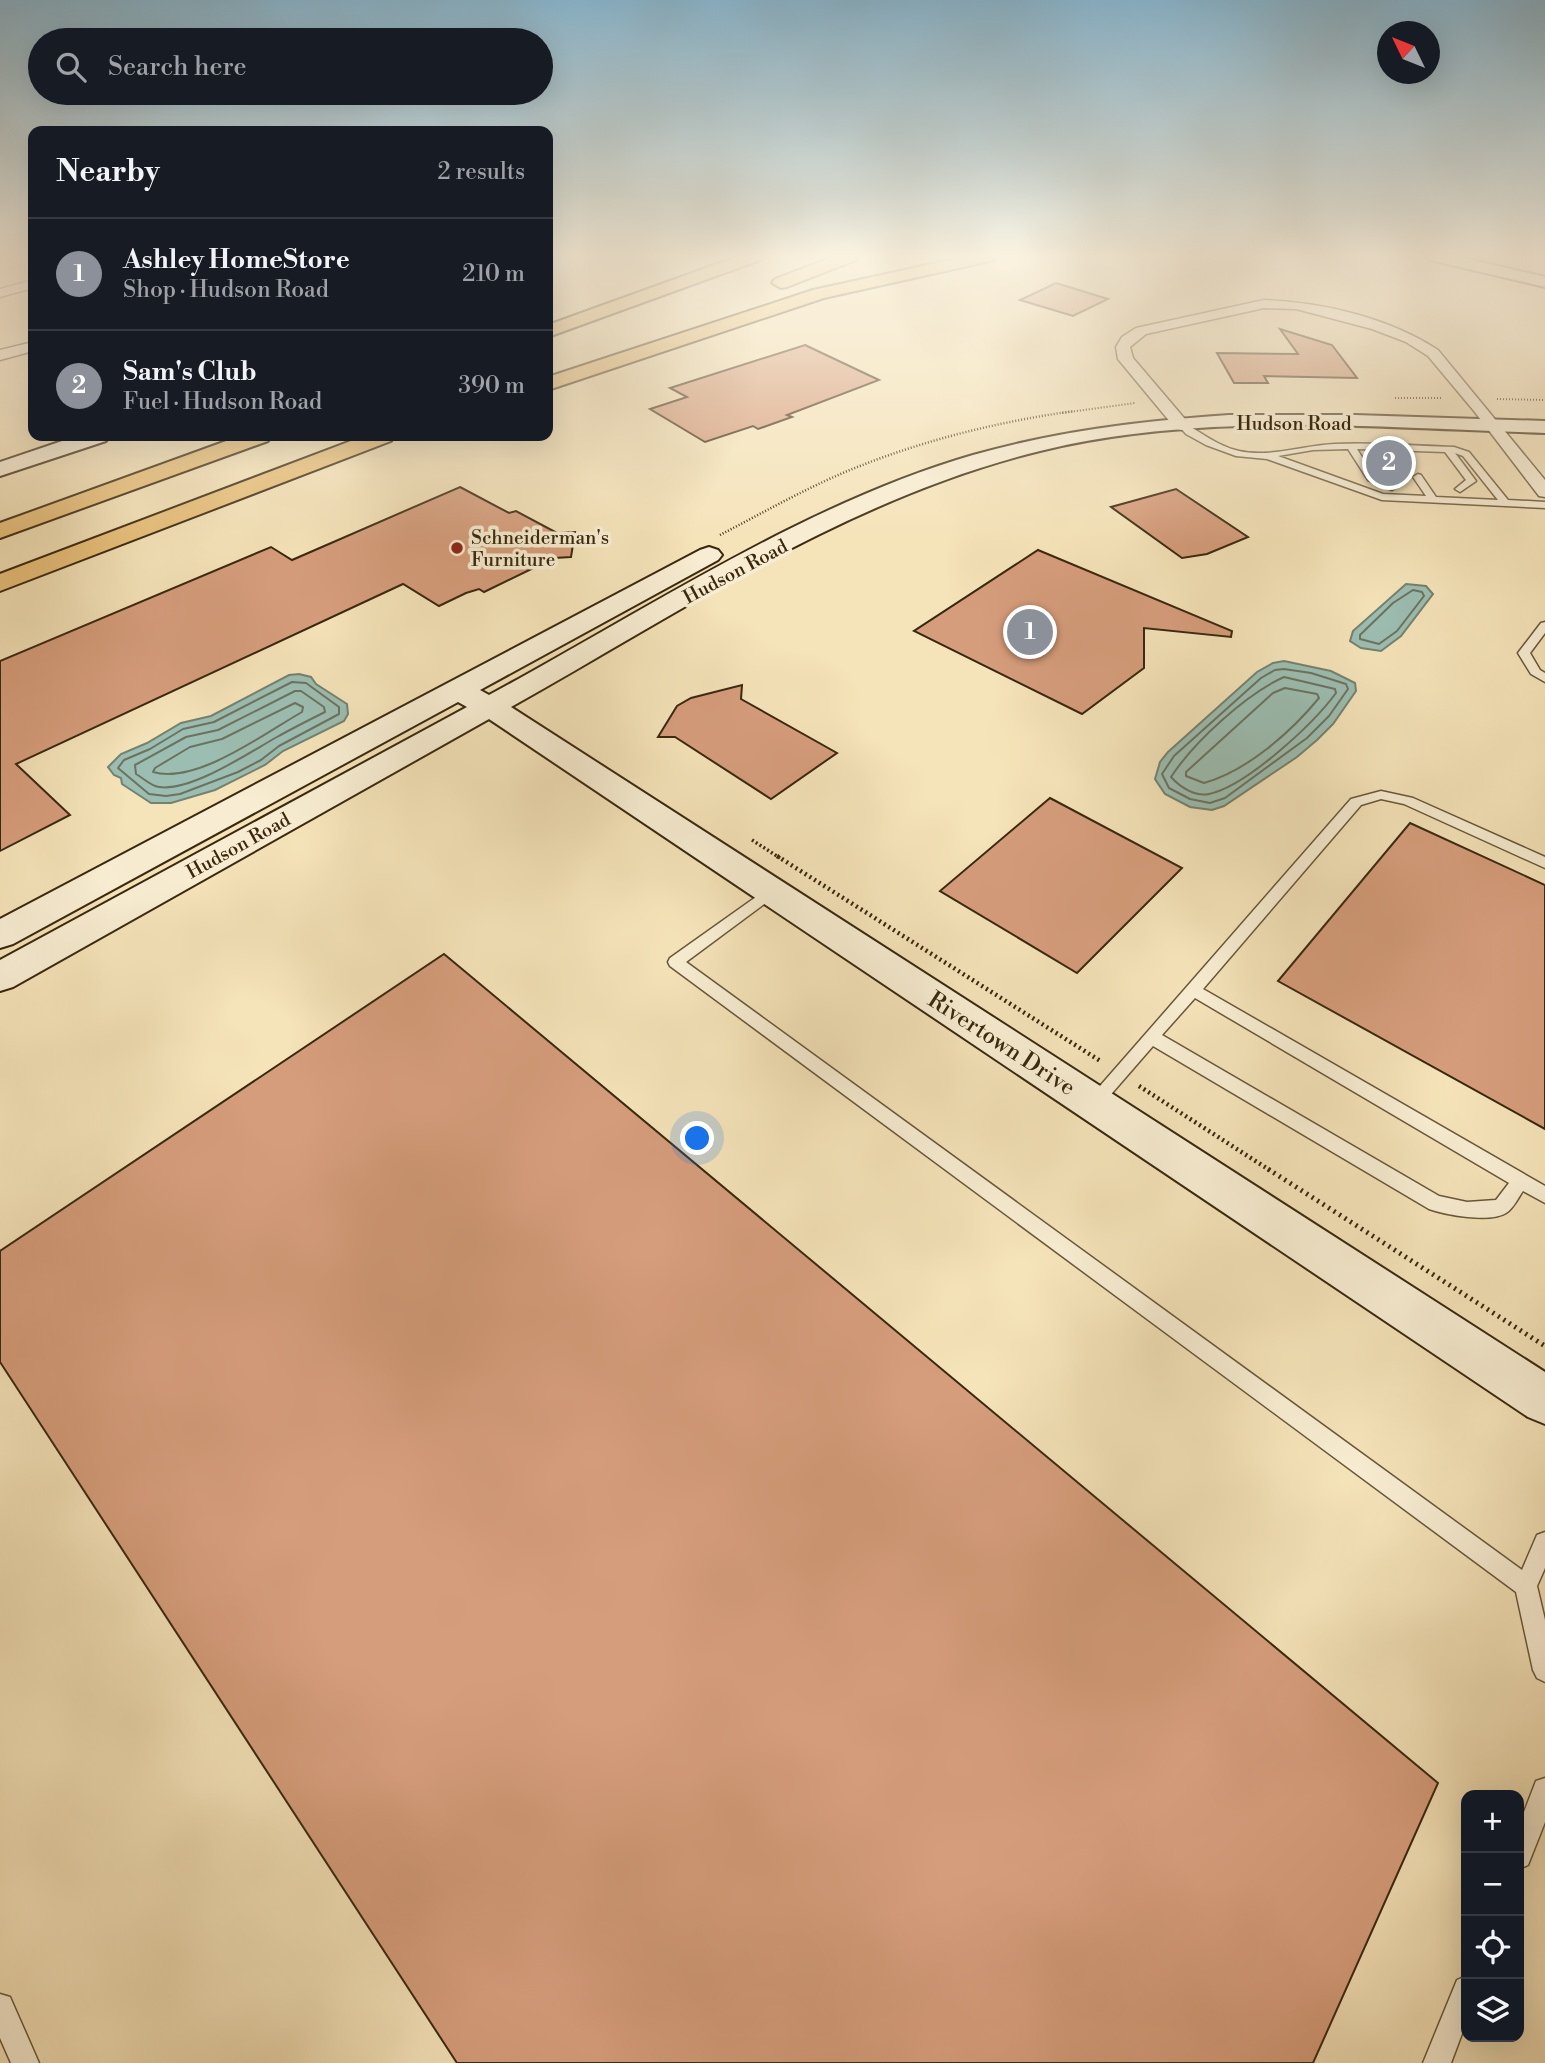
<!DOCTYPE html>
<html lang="en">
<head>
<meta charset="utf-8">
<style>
	:root { --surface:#171b24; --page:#20242c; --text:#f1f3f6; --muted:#9ea1a6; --line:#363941; --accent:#8c9099 }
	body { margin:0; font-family:"Libre Bodoni",serif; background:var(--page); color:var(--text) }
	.controls { position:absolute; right:21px; bottom:21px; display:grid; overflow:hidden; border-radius:14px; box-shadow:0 7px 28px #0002 }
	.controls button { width:63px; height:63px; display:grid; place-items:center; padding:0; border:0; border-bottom:2px solid var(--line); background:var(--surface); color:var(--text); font:35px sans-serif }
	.compass { position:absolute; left:1377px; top:21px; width:63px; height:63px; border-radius:50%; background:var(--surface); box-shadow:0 7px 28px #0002; rotate:313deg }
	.you { position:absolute; left:698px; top:1139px; width:24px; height:24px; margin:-18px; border:5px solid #fff; border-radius:50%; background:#1a73e8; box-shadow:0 0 0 10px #1a73e833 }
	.badge { display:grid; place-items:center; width:46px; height:46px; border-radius:50%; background:var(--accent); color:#fff; font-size:23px; font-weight:700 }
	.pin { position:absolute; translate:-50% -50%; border:4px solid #fff; box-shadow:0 2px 7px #0006 }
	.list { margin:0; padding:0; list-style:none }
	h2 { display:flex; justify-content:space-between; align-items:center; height:91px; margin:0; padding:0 28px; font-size:30px }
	h2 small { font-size:23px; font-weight:400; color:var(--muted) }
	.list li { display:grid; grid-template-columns:46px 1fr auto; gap:21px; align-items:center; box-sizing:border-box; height:112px; padding:0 28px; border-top:2px solid var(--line) }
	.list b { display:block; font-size:26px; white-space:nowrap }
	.list p { margin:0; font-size:23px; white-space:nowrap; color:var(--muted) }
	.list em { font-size:23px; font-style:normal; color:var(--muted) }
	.icon { flex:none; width:38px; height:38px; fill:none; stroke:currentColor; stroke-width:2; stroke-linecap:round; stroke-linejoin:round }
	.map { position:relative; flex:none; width:1545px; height:2063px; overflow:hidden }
	.search { position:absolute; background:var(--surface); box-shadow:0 7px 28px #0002; left:28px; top:28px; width:525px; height:77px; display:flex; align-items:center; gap:18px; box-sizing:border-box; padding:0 24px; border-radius:38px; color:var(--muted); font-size:26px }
	.panel { position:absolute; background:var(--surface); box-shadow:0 7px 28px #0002; left:28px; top:126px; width:525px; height:315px; border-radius:14px }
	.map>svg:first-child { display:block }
	.water { fill:#9cbeb2; stroke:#748270; stroke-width:2 }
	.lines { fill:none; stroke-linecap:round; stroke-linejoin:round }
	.shore { stroke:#6a7360; stroke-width:2 }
	.building { fill:#d69d7c; stroke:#39280e; stroke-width:2 }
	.lane-casing { stroke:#685739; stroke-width:3 }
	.street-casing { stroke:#685739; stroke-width:3 }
	.secondary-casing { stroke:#39280e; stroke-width:4 }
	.highway-casing { stroke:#39280e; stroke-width:4 }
	.path-far4 { stroke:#39280e; stroke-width:2; stroke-dasharray:1 2; stroke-linecap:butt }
	.path-far3 { stroke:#39280e; stroke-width:2.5; stroke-dasharray:1 2; stroke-linecap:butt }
	.path-far2 { stroke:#39280e; stroke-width:3.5; stroke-dasharray:2 2.5; stroke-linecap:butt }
	.path-far1 { stroke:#39280e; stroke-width:4.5; stroke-dasharray:2 3.5; stroke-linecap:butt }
	.path { stroke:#39280e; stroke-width:5; stroke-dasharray:2 4.5; stroke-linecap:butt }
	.lane { fill:#f8edd2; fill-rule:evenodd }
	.street { fill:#f8edd2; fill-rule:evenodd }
	.secondary { fill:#f8edd2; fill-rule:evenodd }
	.highway { fill:#eac27c; fill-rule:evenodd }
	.poi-dot { fill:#8f2418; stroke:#f8edd2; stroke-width:2.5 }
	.labels { text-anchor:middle; stroke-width:7; stroke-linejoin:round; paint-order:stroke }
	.far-street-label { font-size:19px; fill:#39280e; stroke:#f8edd2 }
	.far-poi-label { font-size:19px; fill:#39280e; stroke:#f8edd2; text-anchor:start }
	.street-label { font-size:23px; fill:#39280e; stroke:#f8edd2 }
</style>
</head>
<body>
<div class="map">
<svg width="1545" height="2063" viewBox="0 0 1545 2063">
	<rect width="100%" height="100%" fill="#f5e3b9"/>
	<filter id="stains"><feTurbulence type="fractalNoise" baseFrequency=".00286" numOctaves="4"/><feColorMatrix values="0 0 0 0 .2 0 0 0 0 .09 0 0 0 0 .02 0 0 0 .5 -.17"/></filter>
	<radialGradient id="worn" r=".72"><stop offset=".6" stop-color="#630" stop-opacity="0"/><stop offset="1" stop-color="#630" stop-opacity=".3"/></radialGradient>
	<path class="water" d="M1406,584L1426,586L1433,594L1401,636L1381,651L1361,648L1350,641L1353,631Z
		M1284,661L1331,671L1355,683L1356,691L1333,724L1317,740L1297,757L1224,806L1212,810L1190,807L1165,794L1155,779L1160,762L1168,752L1257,672L1273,663Z
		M299,674L311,677L316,684L347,704L348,714L344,721L283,751L265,765L215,790L171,803H151L122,784L121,778L114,775L108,767L121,754L147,743L181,723L211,716L289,675Z"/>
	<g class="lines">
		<path class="shore" d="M1413,590L1422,592L1424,596L1397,631L1379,644L1360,639V635L1393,603Z
			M1284,669L1311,673L1346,684L1348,689L1329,716L1307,738L1225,798L1210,803L1190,799L1169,788L1162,774L1174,756L1261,678L1275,670Z
			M1284,677L1335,689L1336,693C1314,723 1247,786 1209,794C1195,797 1180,787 1171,777C1194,742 1246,694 1284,677Z
			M292,682L306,683L339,707V714L279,746L261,760L238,772L180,794L166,796L149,794L118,768L124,760L150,749L183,729L214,722Z
			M1285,688L1317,694L1319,698C1291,732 1247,771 1204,783L1186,776V772L1273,693Z
			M295,691H301L324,707L325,712C309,720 293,728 277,737C250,752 191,792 159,787C151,786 143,778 136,774L135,765L186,737L218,730Z
			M295,703L303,707L302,712C265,733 196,785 153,772L155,768L190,747L222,739Z"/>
	</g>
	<path class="building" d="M1056,283L1108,299L1073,316L1020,300Z
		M1280,329L1332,345L1357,378L1264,376L1268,383H1234L1217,353L1298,354Z
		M805,345L879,380L787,415L792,417L758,429L753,426L705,442L650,409L687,397L670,388Z
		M460,487L509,513L516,511L557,533L575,532L571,557L554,558L484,592L479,589L466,593L439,606L403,584L16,764L70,815L0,851V661L271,547L292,560Z
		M1176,489L1248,537L1207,554L1182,558L1111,507Z
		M1038,550L1232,631L1231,637L1144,628V668L1082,714L914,631Z
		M742,685L741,699L837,753L771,799L675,737H658L677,706L691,698Z
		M1050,798L1182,868L1077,973L940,891Z
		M1410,823L1545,885V1129L1278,981Z
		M444,954L1438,1783L1313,2063H457L0,1362V1251Z"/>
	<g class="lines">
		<g class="lane-casing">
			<path id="lane" d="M1182,422C1201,432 1217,446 1239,451C1270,458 1304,445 1335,444C1375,442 1415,446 1454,447L1469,452L1508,500L1545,502V508L1382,500L1267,459L1236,456L1206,445L1186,434L1178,425ZM1348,449L1368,480L1392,490L1397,487L1395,485L1374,476L1357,449L1445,452L1466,480L1455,489L1460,492L1476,481L1455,453L1463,456L1498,500L1436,497L1421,475L1418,474L1413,477L1426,496L1383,494L1278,456L1313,450Z
				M1545,622V633L1530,653L1540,670L1545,673V682L1531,674L1518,653L1541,623Z
				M1381,791L1413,798L1545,857V868L1404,804L1381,799L1361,805L1203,989L1545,1186V1203L1523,1191C1518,1198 1513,1209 1506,1213C1490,1223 1446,1215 1429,1209L1153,1046L1100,1107L1094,1109L1088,1107L1086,1102L1351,799ZM1195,998L1509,1183L1496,1200L1467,1202L1439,1196L1162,1035Z
				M770,887L775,888L777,892L775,896L686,962L1522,1570L1537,1535L1545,1532V1568L1537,1586L1545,1620V1682L1537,1678L1533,1670L1516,1592L670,966L668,962L670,958Z
				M1545,1778V1822L1528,1865L1519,1869V1825L1536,1781Z
				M1466,1976V2023L1451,2063H1423L1457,1980Z
				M0,1994L10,1997L39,2063H11L0,2038Z"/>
		</g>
		<g class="street-casing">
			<path id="street" d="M33,280V288L0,297V289Z
				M1264,300C1322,302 1389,318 1438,350L1545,480V497L1539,496L1474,411L1428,356L1406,342L1372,329L1296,309L1264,308L1146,334L1130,347L1133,358L1190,425L1182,430L1176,429L1118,359L1116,347L1122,337L1136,328Z
				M33,342V351L0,360V350Z"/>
		</g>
		<g class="secondary-casing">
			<path id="secondary" d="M1428,256H1456L1545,277V287L1430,260Z
				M1229,415H1355L1545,421V433C1381,428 1201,411 1040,451C848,498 681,612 511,707L1545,1372V1424L1528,1417L489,719L13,987L0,991V960L467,707L458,702L13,944L0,948V919L700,550L709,547L718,550L722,555L718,560L480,690L489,695C643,612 804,504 973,455C1057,431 1141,421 1229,415Z
				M77,436H109L106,441L0,476V462Z"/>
		</g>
		<g class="highway-casing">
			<path id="highway" d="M739,256H762L760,260L548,337V325Z
				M835,256H858L856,260L787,287L781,288L772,283L775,279Z
				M968,256H998L990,261L824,298L548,390V377L813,290Z
				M240,436H271L268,441L0,538V523Z
				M364,436H394L391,441L0,591V574Z"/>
		</g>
		<path class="path-far4" d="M1395,398H1443
			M1497,399L1545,400
			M1062,413L1135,403"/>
		<path class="path-far3" d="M720,535C768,510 815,483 865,464C932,438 1003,421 1074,411"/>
		<path class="path-far2" d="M752,840L780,858"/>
		<path class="path-far1" d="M777,856L1102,1062
			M1139,1086L1271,1171"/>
		<path class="path" d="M1268,1169L1545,1346"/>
		<use href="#lane" class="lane"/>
		<use href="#street" class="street"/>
		<use href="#secondary" class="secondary"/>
		<use href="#highway" class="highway"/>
	</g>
	<linearGradient id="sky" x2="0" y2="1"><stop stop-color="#89b8d2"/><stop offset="0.47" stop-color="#faf2e0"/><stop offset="1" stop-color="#faf2e0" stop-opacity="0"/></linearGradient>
	<rect width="1545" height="545" fill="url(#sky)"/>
	<circle class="poi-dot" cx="457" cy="548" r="7"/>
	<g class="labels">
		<g class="far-street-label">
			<text x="1294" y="430">Hudson Road</text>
			<text transform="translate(735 571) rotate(-28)" y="7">Hudson Road</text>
			<text transform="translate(238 845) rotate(-29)" y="7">Hudson Road</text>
		</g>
		<g class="far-poi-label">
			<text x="471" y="544">Schneiderman's<tspan x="471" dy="22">Furniture</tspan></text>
		</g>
		<g class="street-label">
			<text transform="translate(1002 1043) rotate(33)" y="8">Rivertown Drive</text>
		</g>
	</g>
	<rect width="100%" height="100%" filter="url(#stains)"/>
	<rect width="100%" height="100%" fill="url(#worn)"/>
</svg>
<div class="controls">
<button>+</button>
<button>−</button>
<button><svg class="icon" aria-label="locate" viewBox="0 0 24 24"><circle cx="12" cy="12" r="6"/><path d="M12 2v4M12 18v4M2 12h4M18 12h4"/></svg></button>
<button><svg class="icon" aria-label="layers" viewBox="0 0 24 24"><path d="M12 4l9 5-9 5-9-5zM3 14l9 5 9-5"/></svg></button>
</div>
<svg class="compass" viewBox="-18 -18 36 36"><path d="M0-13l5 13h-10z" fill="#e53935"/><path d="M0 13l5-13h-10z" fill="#9ea1a6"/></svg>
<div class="you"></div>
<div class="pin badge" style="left:1030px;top:632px">1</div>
<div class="pin badge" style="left:1389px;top:463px">2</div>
<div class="search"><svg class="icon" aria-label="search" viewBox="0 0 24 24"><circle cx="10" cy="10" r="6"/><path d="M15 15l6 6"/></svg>Search here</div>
<section class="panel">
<h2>Nearby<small>2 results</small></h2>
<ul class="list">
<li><span class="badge">1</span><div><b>Ashley HomeStore</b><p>Shop · Hudson Road</p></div><em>210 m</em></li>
<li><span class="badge">2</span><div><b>Sam's Club</b><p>Fuel · Hudson Road</p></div><em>390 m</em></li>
</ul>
</section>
</div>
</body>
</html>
